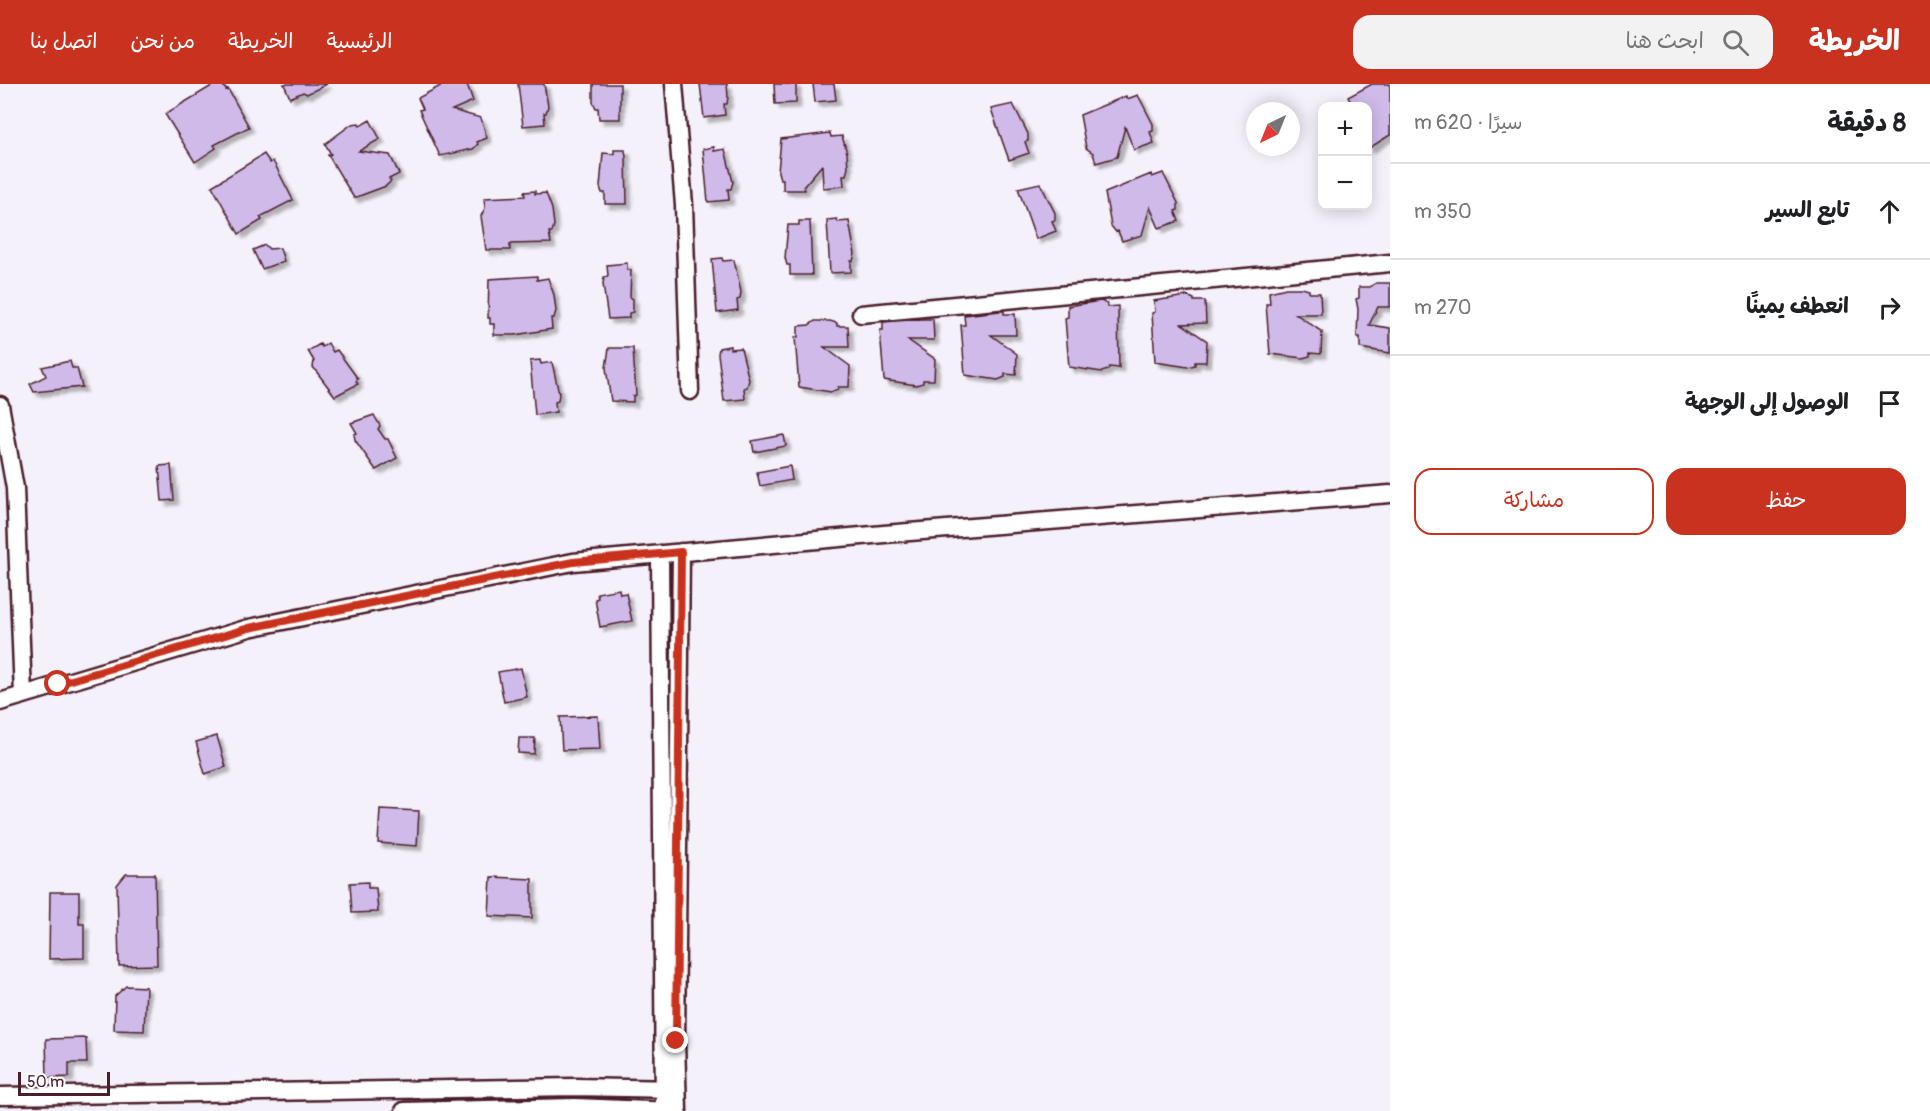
<!DOCTYPE html>
<html lang="ar">
<head>
<meta charset="utf-8">
<style>
	:root { --surface:#fff; --page:#f2f2f2; --text:#202124; --muted:#757577; --line:#e0e0e0; --accent:#c8321e }
	body { margin:0; font-family:Pangolin,"Playpen Sans Arabic",sans-serif; background:var(--page); color:var(--text); direction:rtl }
	.controls { position:absolute; right:18px; top:18px; display:grid; overflow:hidden; border-radius:12px; box-shadow:0 3px 15px #0003 }
	.controls button { width:54px; height:54px; display:grid; place-items:center; padding:0; border:0; border-bottom:2px solid var(--line); background:var(--surface); color:var(--text); font:30px sans-serif }
	.compass { position:absolute; left:1246px; top:18px; width:54px; height:54px; border-radius:50%; background:var(--surface); box-shadow:0 3px 15px #0003; rotate:223deg }
	.scale { position:absolute; left:18px; bottom:15px; width:92px; box-sizing:border-box; padding-left:6px; border:3px solid #4a1f2b; border-top:0; font-size:16px; line-height:21px; white-space:nowrap; color:#4a1f2b; -webkit-text-stroke:4px #fff; paint-order:stroke }
	.stop { position:absolute; width:18px; height:18px; margin:-14px; border:4px solid #c8321e; border-radius:50%; background:#fff }
	.stop.end { background:#c8321e; border-color:#fff; box-shadow:0 2px 6px #0008 }
	.list { margin:0; padding:0; list-style:none }
	h2 { display:flex; justify-content:space-between; align-items:center; height:78px; margin:0; padding:0 24px; font-size:26px }
	h2 small { font-size:20px; font-weight:400; color:var(--muted) }
	.list li { display:grid; grid-template-columns:39px 1fr auto; gap:18px; align-items:center; box-sizing:border-box; height:96px; padding:0 24px; border-top:2px solid var(--line) }
	.list b { display:block; font-size:22px; white-space:nowrap }
	.list em { font-size:20px; font-style:normal; color:var(--muted) }
	.actions { display:flex; gap:12px; padding:18px 24px }
	.actions a { flex:1; padding:14px 0; border:2px solid var(--accent); border-radius:18px; text-align:center; font-size:21px; color:var(--accent) }
	.actions .main { background:var(--accent); color:#fff }
	.icon { flex:none; width:33px; height:33px; fill:none; stroke:currentColor; stroke-width:2; stroke-linecap:round; stroke-linejoin:round }
	.map { position:relative; flex:none; width:1390px; height:1027px; overflow:hidden; direction:ltr }
	header { display:flex; align-items:center; gap:36px; box-sizing:border-box; height:84px; padding:0 30px; background:var(--accent); color:#fff }
	header strong { font-size:28px }
	nav { display:flex; gap:33px; margin-inline-start:auto; font-size:21px }
	.search { width:420px; height:54px; background:var(--page); display:flex; align-items:center; gap:15px; box-sizing:border-box; padding:0 21px; border-radius:18px; color:var(--muted); font-size:22px }
	main { display:flex }
	aside { flex:1; background:var(--surface) }
	.map>svg:first-child { display:block }
	.building { fill:#cfbaea; stroke:#4a1f2b; stroke-width:1.5; filter:url(#shadow) }
	.lines { fill:none; stroke-linecap:round; stroke-linejoin:round }
	.minor-casing { stroke:#4a1f2b; stroke-width:21 }
	.minor { stroke:#fff; stroke-width:16 }
	.route { stroke:#c8321e; stroke-width:8 }
</style>
</head>
<body>
<header>
<strong>الخريطة</strong>
<div class="search"><svg class="icon" aria-label="search" viewBox="0 0 24 24"><circle cx="10" cy="10" r="6"/><path d="M15 15l6 6"/></svg>ابحث هنا</div>
<nav><a>الرئيسية</a><a>الخريطة</a><a>من نحن</a><a>اتصل بنا</a></nav>
</header>
<main>
<aside>
<h2>8 دقيقة<small>سيرًا · 620 m</small></h2>
<ul class="list">
<li><svg class="icon" aria-label="ahead" viewBox="0 0 24 24"><path d="M12 20V5M6 11l6-6 6 6"/></svg><div><b>تابع السير</b></div><em>350 m</em></li>
<li><svg class="icon" aria-label="right" viewBox="0 0 24 24"><path d="M7 20v-9h11M14 6l5 5-5 5"/></svg><div><b>انعطف يمينًا</b></div><em>270 m</em></li>
<li><svg class="icon" aria-label="arrive" viewBox="0 0 24 24"><path d="M6 21V4h12l-3 4 3 4H6"/></svg><div><b>الوصول إلى الوجهة</b></div></li>
</ul>
<div class="actions"><a class="main">حفظ</a><a>مشاركة</a></div>
</aside>
<div class="map">
<svg width="1390" height="1027" viewBox="0 0 1390 1027">
	<defs>
		<filter id="shadow"><feDropShadow dx="4.5" dy="4.5" stdDeviation="1.5" flood-color="#0004"/></filter>
	</defs>
	<rect width="100%" height="100%" fill="#f5f1fb"/>
	<filter id="ink" filterUnits="userSpaceOnUse"><feTurbulence type="fractalNoise" baseFrequency=".0167" numOctaves="2"/><feDisplacementMap in="SourceGraphic" scale="12" xChannelSelector="R" yChannelSelector="G"/><feConvolveMatrix kernelMatrix="1 2 1 2 8 2 1 2 1" color-interpolation-filters="sRGB"/></filter>
	<g filter="url(#ink)">
		<path class="building" d="M215,0H222L226,6L228,5L249,43L214,61L216,64L195,78L165,30Z
			M284,0H327L307,10L303,8L290,14Z
			M444,0H467L473,17L452,26L481,34L487,54L477,58L478,60L473,65L440,72L419,26L423,25L418,14Z
			M518,0H544L548,22L546,29H544L545,40L523,42Z
			M593,0H620V35H599L598,24H596L593,18Z
			M700,0H727L728,13L727,20H724L725,31L704,34Z
			M774,0H796V19L775,20Z
			M813,0H834L836,16L815,18Z
			M1372,0H1390V51L1368,65V22H1353L1348,13Z
			M1138,11L1153,40V47L1150,48L1154,59L1134,66L1125,43L1117,73L1096,79L1093,69L1086,64L1080,31L1126,12L1127,15Z
			M1013,20L1028,50V57L1025,58L1029,69L1009,76L991,25Z
			M370,36L380,55L359,67L390,71L399,90L389,95L391,97L386,102L354,114L328,71L331,70L325,60L352,40L359,39L360,42Z
			M830,49L831,53L842,52L847,69L848,84L846,91H843L844,102L823,104L822,81L804,102L805,106H783V95H780L778,88L781,55Z
			M714,63V67L725,65L733,98L731,105H728L729,116L708,118L703,65Z
			M614,66H625L626,73L627,120H605V109H602L600,103L603,69L614,70Z
			M264,70L270,79L273,77L293,116L260,133L262,136L239,150L212,102Z
			M1163,89L1178,119V126L1175,127L1179,137L1159,144L1150,123L1142,151L1122,157L1118,147L1116,148L1111,142L1105,109L1151,90L1152,93Z
			M1040,99L1055,129V136L1052,137L1056,147L1036,155L1018,104Z
			M535,107V110L546,109L552,125L554,141L552,148H549L551,159L510,160V166H486L481,132L485,124L484,114L525,112L524,108Z
			M837,135L838,138L849,137L855,170L853,177H851V188L830,189L827,136Z
			M799,137H810L812,191H790V181H787L785,174L788,141H799Z
			M265,161L269,165L280,164L284,177L262,185L253,166Z
			M722,174L723,177L734,176L741,208L740,215L737,216L738,226L717,229L712,175Z
			M627,179V186H631L630,213L633,215V228L629,229V234L608,235L603,200L604,193L608,192L607,181Z
			M537,192V196L548,194L554,211L556,227L554,234H551L552,245L515,251H494V240H490V234H488L489,195Z
			M1376,199H1390V223H1378L1369,241L1390,244V269L1360,264V253H1357L1358,225L1356,215L1359,214V203H1370Z
			M1286,204H1302L1309,206V209H1320L1321,230H1296L1322,248L1321,270L1310,269V272L1303,274L1270,270L1266,220H1270L1269,208Z
			M1187,212L1194,215V217H1205L1206,239L1182,240L1207,257L1206,278H1195V281L1188,283L1155,278L1152,229L1155,228L1154,217Z
			M1101,217L1107,220V223L1118,222L1119,284L1109,283L1108,286L1102,288L1069,283L1065,234L1068,233V222Z
			M1000,227H1004V230H1015L1016,251H991L1017,270L1016,291L1005,290V293L998,296L965,291L961,241H965L964,231Z
			M922,235H933L934,256H908L935,275L934,296H923V299L916,301L884,296L880,246H883V238Z
			M815,237H830L837,239V242H848L849,263H824L850,282L849,303H838V305L831,308L799,303L795,253H798V242L809,241Z
			M328,259L333,268L337,266L358,295L356,297L358,300L335,312L313,283L314,277L308,267L320,260L322,263Z
			M730,262V265L741,264L749,296L747,303L744,304L745,315L724,317L718,270L719,264Z
			M609,264H633L636,311L633,312V318L611,317L606,284Z
			M540,276L541,280L552,278L559,310L558,317L555,318L556,328L535,331L530,277Z
			M70,277L72,284H77L82,303L34,308L30,300L46,292L42,283Z
			M374,331L380,342L378,345L385,355H388L397,374L376,386L355,356L354,350L357,349L351,339Z
			M784,351L786,362L754,368L752,357Z
			M171,381L174,416L162,417L159,382Z
			M790,382L792,396L760,402L757,388Z
			M619,505L620,510L626,509L632,537L600,543L595,515L598,514L597,509Z
			M521,584L527,613L504,618L498,588Z
			M598,632L600,665L562,666L560,633Z
			M217,652L226,683L205,690L196,658Z
			M519,654H535L534,670L518,669Z
			M380,725L419,727L417,762L378,759Z
			M126,790H155L157,881L119,882L117,801Z
			M491,793L532,795V834L489,832Z
			M368,798V804H376L378,828L352,829L350,799Z
			M50,808H79V840H84V874L49,875Z
			M126,902L146,903L144,947L114,946L115,912Z
			M86,954L87,979H69V993L47,994L46,955Z"/>
		<g class="lines">
			<g class="minor-casing">
				<path id="minor" d="M674,0L684,121L690,307
					M861,230L1390,179
					M0,321L15,404L23,611
					M660,470L664,1027
					M0,618L249,544L573,478L884,450L1390,410
					M0,1012L575,1003L677,1005
					M404,1027L575,1023L673,1027
					M678,1027L676,957L681,468"/>
			</g>
			<use href="#minor" class="minor"/>
		</g>
	</g>
	<g class="lines" filter="url(#ink)">
		<path class="route" d="M58,600L249,544L327,528L573,478L681,468L676,957"/>
	</g>
</svg>
<div class="controls">
<button>+</button>
<button>−</button>
</div>
<svg class="compass" viewBox="-18 -18 36 36"><path d="M0-13l5 13h-10z" fill="#e53935"/><path d="M0 13l5-13h-10z" fill="#757577"/></svg>
<div class="scale">50 m</div>
<div class="stop" style="left:58px;top:600px"></div>
<div class="stop end" style="left:676px;top:957px"></div>
</div>
</main>
</body>
</html>
